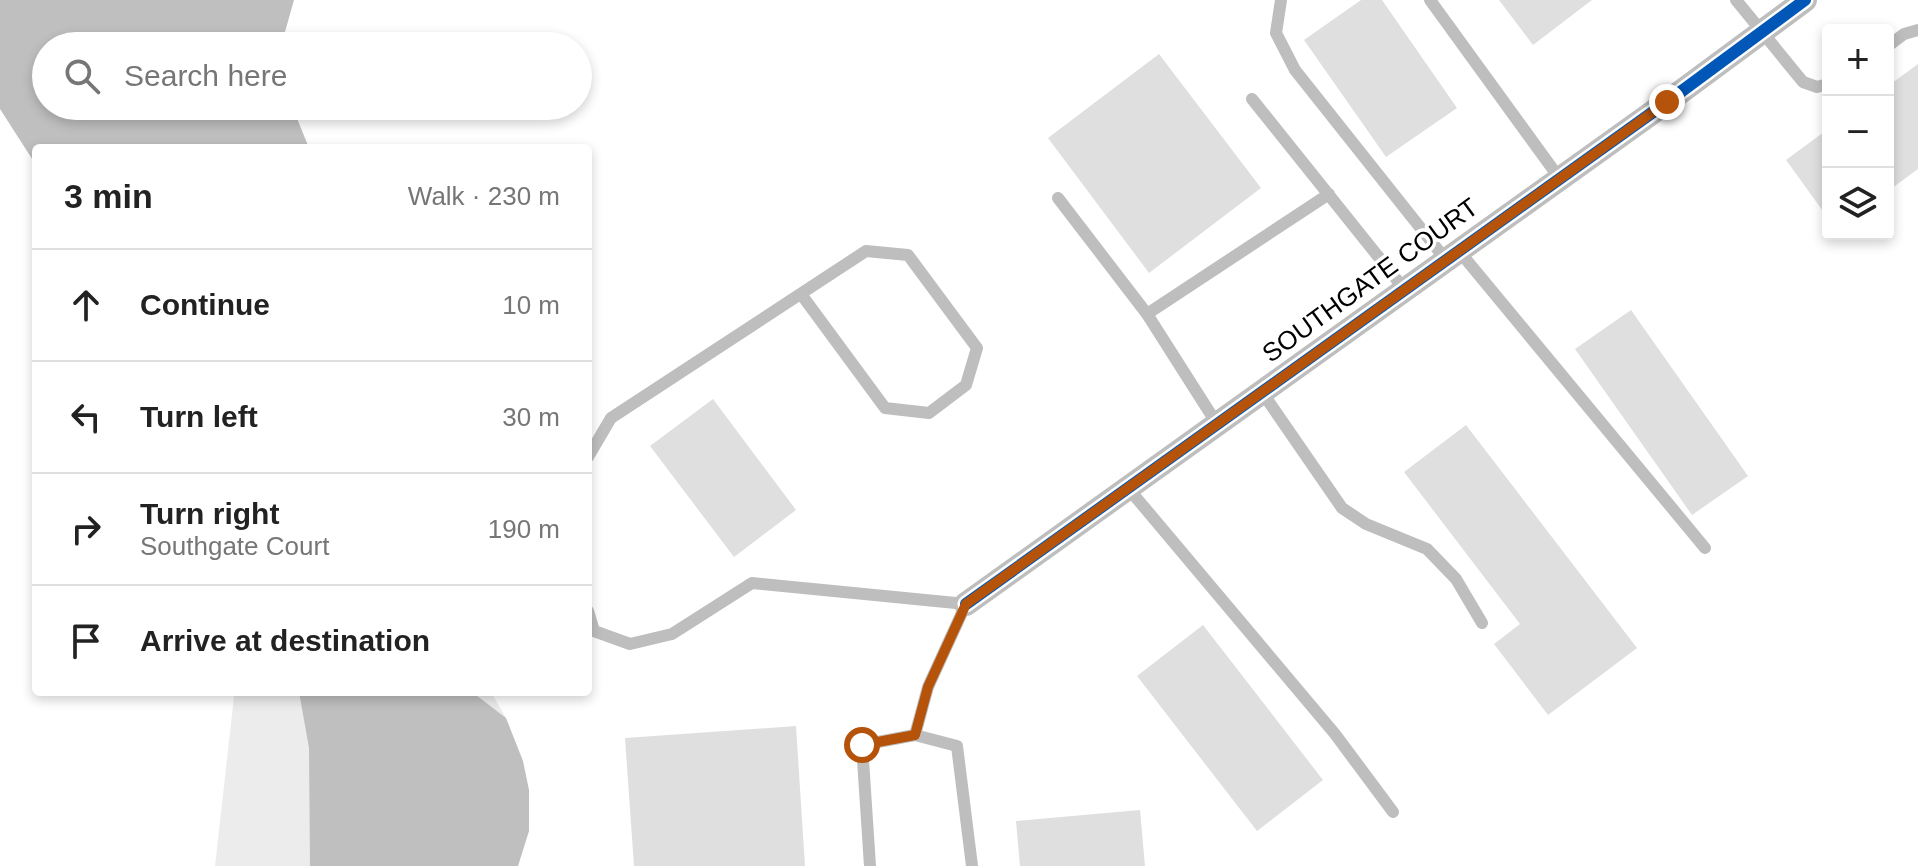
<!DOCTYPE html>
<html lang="en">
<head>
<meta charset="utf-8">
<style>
	:root { --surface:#fff; --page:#f6f6f6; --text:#222; --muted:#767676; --line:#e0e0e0 }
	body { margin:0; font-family:Helvetica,sans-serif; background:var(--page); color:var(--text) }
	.controls { position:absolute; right:24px; top:24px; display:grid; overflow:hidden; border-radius:8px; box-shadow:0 4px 12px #0003 }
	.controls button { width:72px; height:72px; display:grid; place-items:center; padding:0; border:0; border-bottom:2px solid var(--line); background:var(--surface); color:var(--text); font:40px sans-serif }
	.stop { position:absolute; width:24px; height:24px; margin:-18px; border:6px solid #b45309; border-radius:50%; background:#fff }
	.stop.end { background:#b45309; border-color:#fff; box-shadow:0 2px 8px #0008 }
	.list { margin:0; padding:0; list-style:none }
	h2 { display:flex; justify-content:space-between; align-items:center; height:104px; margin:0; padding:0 32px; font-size:34px }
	h2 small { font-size:26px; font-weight:400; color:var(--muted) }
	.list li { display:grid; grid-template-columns:52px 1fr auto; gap:24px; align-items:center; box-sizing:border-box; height:112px; padding:0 32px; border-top:2px solid var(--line) }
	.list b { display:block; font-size:30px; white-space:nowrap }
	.list p { margin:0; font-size:26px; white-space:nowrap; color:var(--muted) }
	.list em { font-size:26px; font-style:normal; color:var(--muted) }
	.icon { flex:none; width:44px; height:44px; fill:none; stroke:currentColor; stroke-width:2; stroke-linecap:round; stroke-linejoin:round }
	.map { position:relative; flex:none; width:1918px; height:866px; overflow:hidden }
	.search { position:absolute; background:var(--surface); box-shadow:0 4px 12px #0003; left:32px; top:32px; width:560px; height:88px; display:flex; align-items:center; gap:20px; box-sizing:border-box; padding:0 28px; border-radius:44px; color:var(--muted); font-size:30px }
	.panel { position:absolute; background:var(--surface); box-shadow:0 4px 12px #0003; left:32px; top:144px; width:560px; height:552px; border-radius:8px }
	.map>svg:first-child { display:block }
	.green { fill:#ececec }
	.water { fill:#bfbfbf }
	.building { fill:#dfdfdf }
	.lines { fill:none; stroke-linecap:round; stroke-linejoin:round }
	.lane { stroke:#bebebe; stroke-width:12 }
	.street { stroke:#bebebe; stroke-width:24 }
	.cycleway-casing { stroke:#fff; stroke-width:17 }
	.cycleway { stroke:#0057b8; stroke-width:12 }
	.route { stroke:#b45309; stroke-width:10 }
	.labels { text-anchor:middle; stroke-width:7; stroke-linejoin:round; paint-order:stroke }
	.street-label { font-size:26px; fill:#000; stroke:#fff }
</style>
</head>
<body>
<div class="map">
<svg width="1918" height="866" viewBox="0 0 1918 866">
	<rect width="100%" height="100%" fill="#fff"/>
	<path class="green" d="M232,692H491L506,718L507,866H215L234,697Z"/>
	<path class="water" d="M0,0H294L281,46H46V106H292L309,148H36V165L0,109Z
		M299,692H472L506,718L523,761L529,790V831L518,866H310L309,748Z"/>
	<path class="building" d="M1361,0H1382L1457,108L1386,157L1304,40Z
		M1499,0H1592L1533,45Z
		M1159,54L1261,188L1149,273L1048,138Z
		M1918,64V169L1888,191V86Z
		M1828,129V218L1786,160Z
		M1631,310L1748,476L1692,515L1575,349Z
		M713,399L796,510L734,557L650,446Z
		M1466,425L1637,648L1548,715L1494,644L1520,624L1404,472Z
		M1203,625L1323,780L1257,831L1137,676Z
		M796,726L805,866H634L625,738Z
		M1140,810L1145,866H1020L1016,821Z"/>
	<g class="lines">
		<path class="lane" d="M1281,0L1276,33L1295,70L1446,260
			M1430,0L1560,179
			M1736,0L1803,82L1817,87L1828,84
			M1888,46L1904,34L1918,30
			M1252,99L1405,290
			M1058,198L1147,314L1217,424
			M1459,251L1705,548
			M1147,314L1329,194
			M1262,392L1342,508L1366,524L1427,549L1456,579L1482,623
			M588,457L611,418L866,251L908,255L977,348L966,385L929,413L885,408L801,294
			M1128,488L1335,734L1393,812
			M588,611L594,631L630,644L672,634L752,583L966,604L928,687L915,735
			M870,866L862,745L915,735L957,746L972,866"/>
		<path class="street" d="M966,604L1667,102L1805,0"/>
		<g class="cycleway-casing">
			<path id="cycleway" d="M966,604L1667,102L1805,0"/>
		</g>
		<use href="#cycleway" class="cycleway"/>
	</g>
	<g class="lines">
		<path class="route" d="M862,745L915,735L928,687L966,604L1667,102"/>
	</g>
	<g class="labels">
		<g class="street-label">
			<text transform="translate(1370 280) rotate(-36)" y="9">SOUTHGATE COURT</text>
		</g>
	</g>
</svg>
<div class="controls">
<button>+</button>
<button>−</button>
<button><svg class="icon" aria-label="layers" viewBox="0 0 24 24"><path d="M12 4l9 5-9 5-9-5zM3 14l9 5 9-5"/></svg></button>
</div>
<div class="stop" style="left:862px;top:745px"></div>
<div class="stop end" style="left:1667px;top:102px"></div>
<div class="search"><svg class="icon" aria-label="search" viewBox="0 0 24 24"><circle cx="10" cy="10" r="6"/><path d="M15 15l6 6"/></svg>Search here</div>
<section class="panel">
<h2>3 min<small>Walk · 230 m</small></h2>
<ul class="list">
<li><svg class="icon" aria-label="ahead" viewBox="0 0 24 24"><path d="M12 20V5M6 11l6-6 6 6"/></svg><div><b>Continue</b></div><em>10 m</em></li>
<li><svg class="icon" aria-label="left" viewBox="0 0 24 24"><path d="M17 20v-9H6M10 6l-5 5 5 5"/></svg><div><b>Turn left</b></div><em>30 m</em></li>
<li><svg class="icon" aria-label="right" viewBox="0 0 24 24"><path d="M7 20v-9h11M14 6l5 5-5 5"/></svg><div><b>Turn right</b><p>Southgate Court</p></div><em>190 m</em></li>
<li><svg class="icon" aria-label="arrive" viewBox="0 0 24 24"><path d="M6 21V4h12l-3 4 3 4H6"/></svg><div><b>Arrive at destination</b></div></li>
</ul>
</section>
</div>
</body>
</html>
